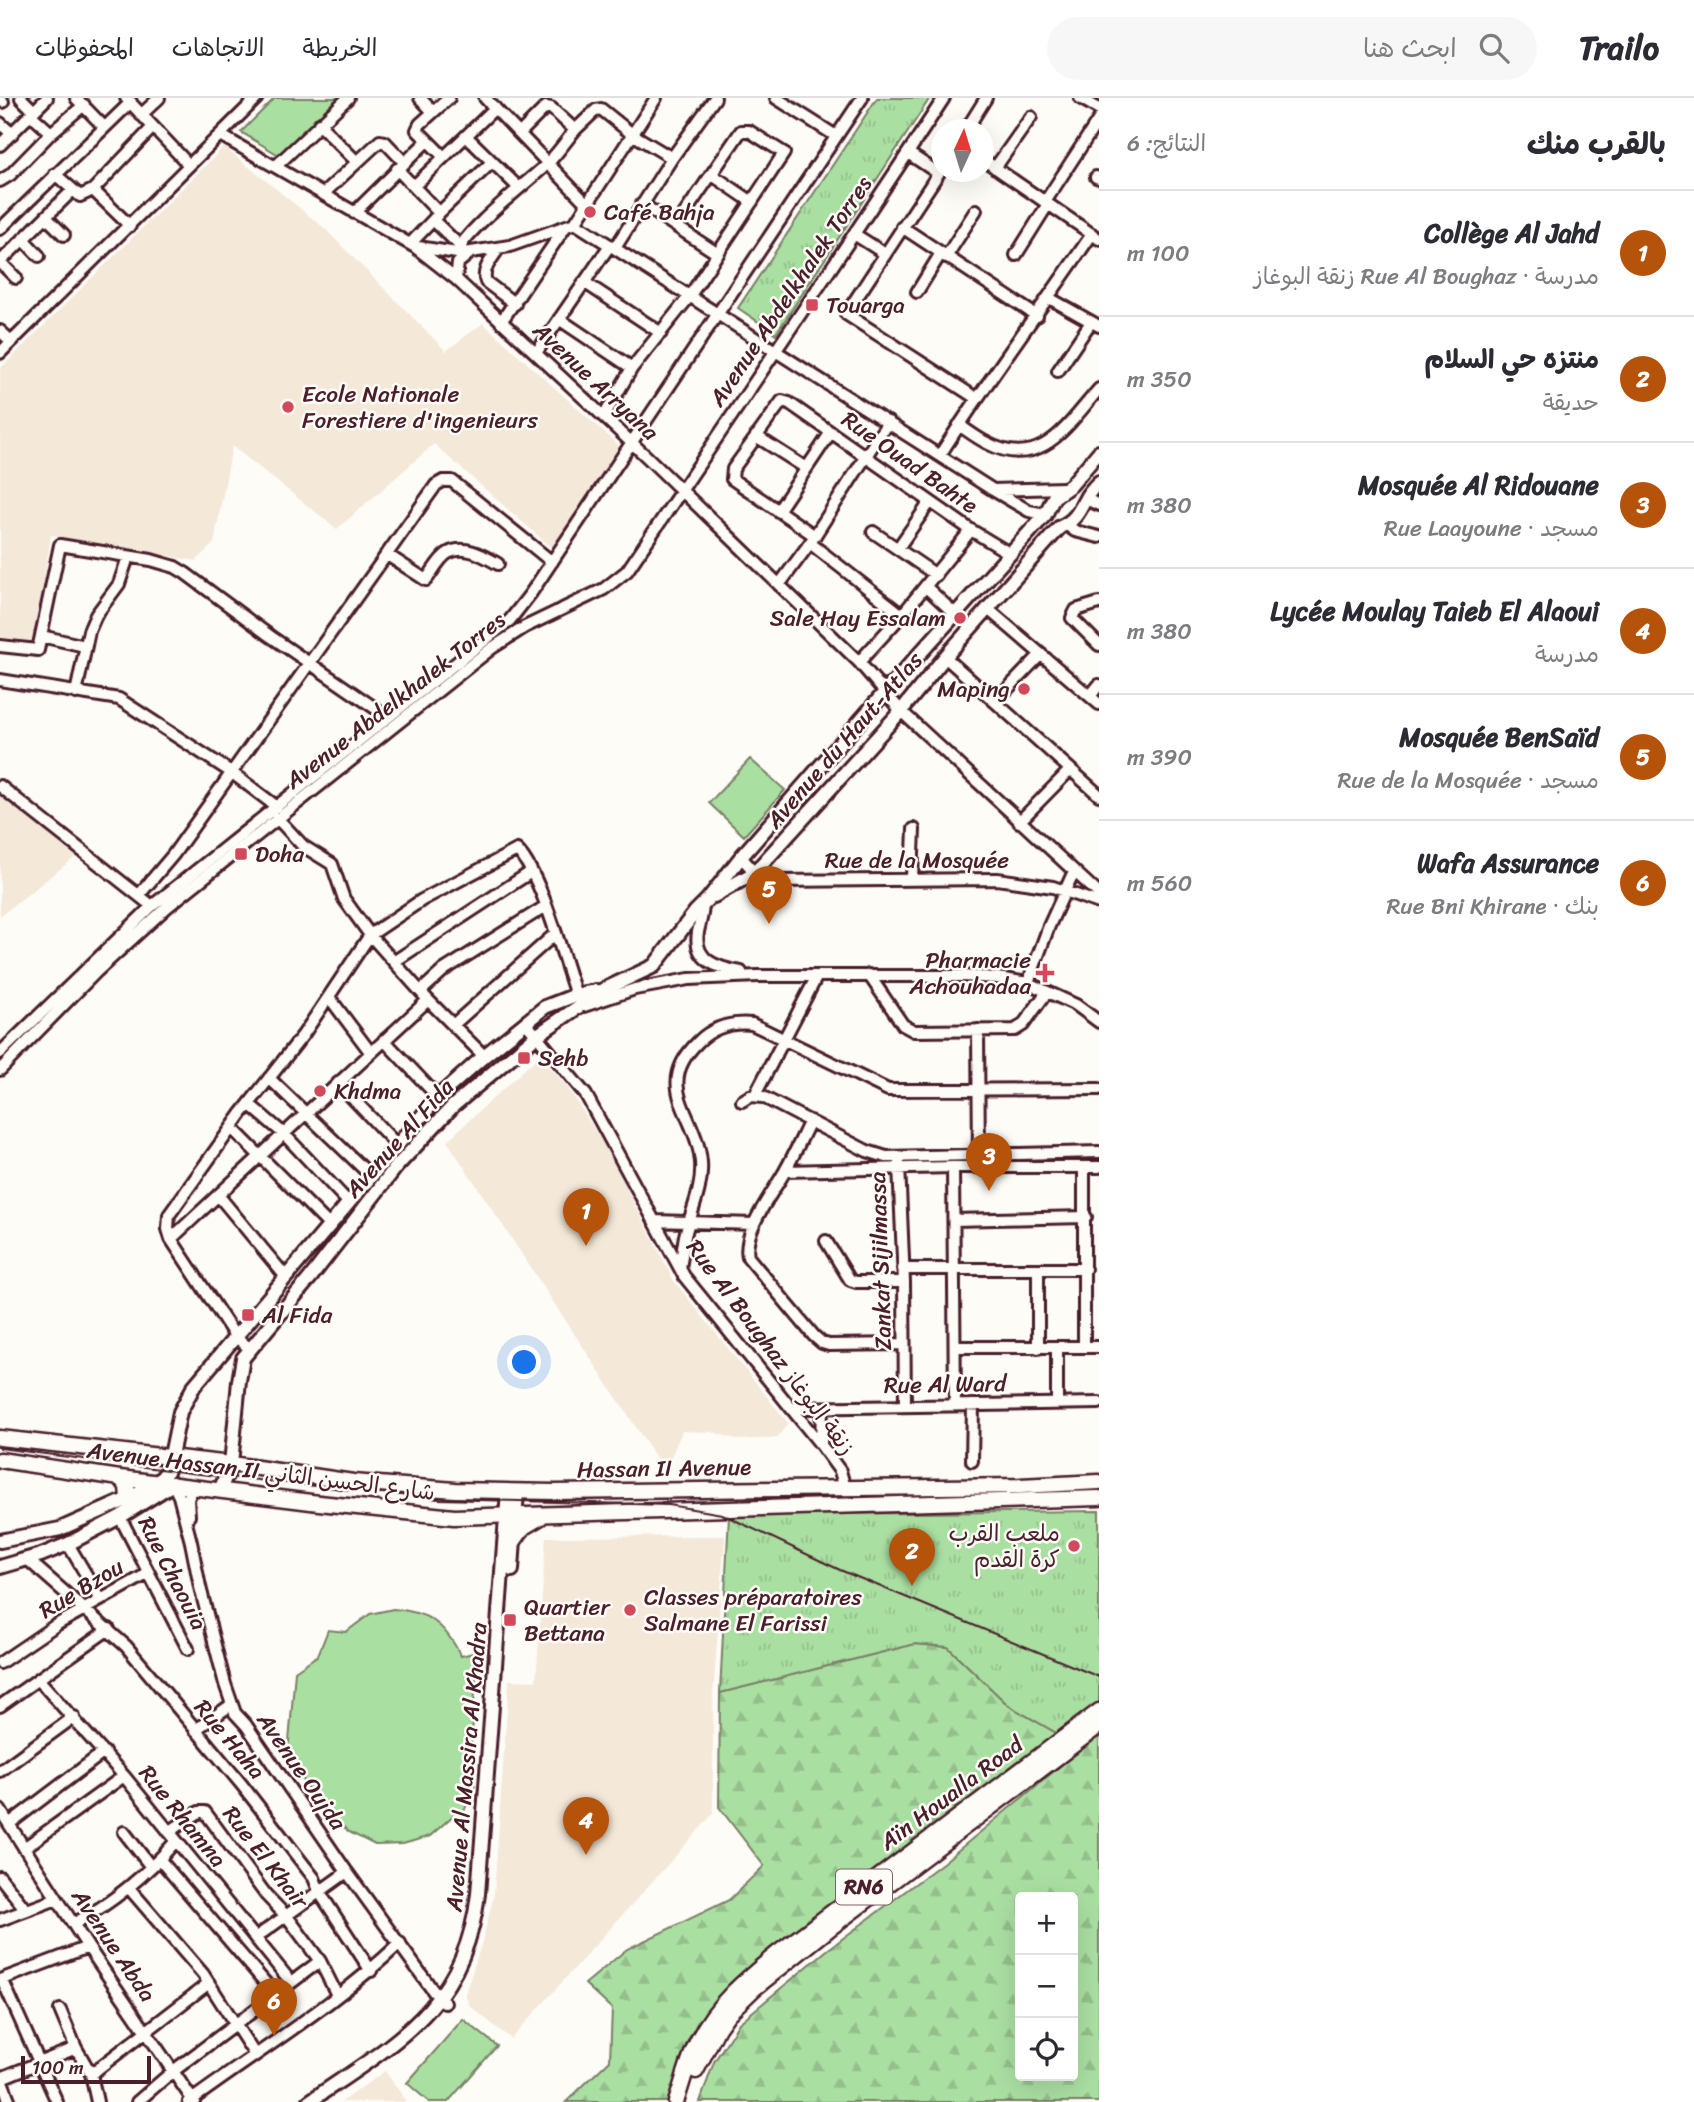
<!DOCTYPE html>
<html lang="ar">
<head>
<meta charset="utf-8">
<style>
	:root { --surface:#fff; --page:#f7f7f7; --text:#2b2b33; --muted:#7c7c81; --line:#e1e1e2; --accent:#b45309 }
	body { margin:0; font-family:Sriracha,"Playpen Sans Arabic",sans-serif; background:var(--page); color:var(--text); direction:rtl }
	.controls { position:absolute; right:21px; bottom:21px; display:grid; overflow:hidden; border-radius:7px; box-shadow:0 7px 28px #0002 }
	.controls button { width:63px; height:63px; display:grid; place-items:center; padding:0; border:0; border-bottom:2px solid var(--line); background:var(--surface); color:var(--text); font:35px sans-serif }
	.compass { position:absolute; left:931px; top:21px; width:63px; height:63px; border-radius:50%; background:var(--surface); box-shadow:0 7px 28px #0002; rotate:4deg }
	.scale { position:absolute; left:21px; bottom:18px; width:130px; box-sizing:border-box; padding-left:7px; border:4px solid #4a1f2b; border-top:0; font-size:19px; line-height:24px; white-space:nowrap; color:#4a1f2b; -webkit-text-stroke:5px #fdfcf7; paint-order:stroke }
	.you { position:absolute; left:525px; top:1265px; width:24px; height:24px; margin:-18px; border:5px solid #fff; border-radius:50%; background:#1a73e8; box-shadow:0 0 0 10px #1a73e833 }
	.badge { display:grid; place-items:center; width:46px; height:46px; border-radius:50%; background:var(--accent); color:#fff; font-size:23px; font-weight:700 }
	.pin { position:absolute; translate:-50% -58px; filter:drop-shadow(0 2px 4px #0008) }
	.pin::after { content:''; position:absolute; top:37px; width:24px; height:21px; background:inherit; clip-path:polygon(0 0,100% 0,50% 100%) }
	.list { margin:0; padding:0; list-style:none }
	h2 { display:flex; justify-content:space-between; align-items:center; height:91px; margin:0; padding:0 28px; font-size:30px }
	h2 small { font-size:23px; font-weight:400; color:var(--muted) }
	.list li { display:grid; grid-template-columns:46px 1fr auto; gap:21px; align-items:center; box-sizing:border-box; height:126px; padding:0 28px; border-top:2px solid var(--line) }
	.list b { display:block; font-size:26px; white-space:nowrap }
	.list p { margin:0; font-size:23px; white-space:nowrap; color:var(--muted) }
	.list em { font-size:23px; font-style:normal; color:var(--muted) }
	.icon { flex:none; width:38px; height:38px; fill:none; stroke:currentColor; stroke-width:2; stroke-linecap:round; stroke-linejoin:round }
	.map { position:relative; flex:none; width:1099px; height:2004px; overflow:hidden; direction:ltr }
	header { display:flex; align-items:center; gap:42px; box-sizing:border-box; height:98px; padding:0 35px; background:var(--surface); border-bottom:2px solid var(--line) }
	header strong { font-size:33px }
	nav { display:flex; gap:38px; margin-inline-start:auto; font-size:24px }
	.search { width:490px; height:63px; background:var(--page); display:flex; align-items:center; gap:18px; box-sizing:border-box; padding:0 24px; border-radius:38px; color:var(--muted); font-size:26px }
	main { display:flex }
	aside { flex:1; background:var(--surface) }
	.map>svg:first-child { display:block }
	.built { fill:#f4e8d8 }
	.green { fill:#aadfa2; stroke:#7a7f66; stroke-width:2 }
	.forest { fill:url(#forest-firs); stroke:#7a7f66; stroke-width:2; fill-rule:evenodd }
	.park { fill:url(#park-tufts); stroke:#7a7f66; stroke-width:2 }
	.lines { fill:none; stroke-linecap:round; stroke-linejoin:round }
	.minor-casing { stroke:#4a1f2b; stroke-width:16 }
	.major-casing { stroke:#4a1f2b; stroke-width:18 }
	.highway-casing { stroke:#4a1f2b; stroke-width:19 }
	.minor { stroke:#fdfcf7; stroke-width:10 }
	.major { stroke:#fdfcf7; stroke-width:12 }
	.highway { stroke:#fdfcf7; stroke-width:14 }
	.tram { stroke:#4a1f2b; stroke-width:2 }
	.poi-dot { fill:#d1495b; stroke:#fdfcf7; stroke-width:2.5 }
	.labels { text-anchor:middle; stroke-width:5; stroke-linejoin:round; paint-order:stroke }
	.shield { fill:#fdfcf7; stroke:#806168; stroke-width:2 }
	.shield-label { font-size:21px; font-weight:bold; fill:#4a1f2b }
	.poi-label { font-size:23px; fill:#4a1f2b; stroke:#fdfcf7; text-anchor:start }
	.street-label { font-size:23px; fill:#4a1f2b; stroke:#fdfcf7 }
</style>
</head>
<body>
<header>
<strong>Trailo</strong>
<div class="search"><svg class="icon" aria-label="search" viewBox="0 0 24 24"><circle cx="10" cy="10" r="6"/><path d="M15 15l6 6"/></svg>ابحث هنا</div>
<nav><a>الخريطة</a><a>الاتجاهات</a><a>المحفوظات</a></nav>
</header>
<main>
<aside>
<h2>بالقرب منك<small>النتائج: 6</small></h2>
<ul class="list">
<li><span class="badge">1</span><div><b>Collège Al Jahd</b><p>مدرسة · Rue Al Boughaz زنقة البوغاز</p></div><em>100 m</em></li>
<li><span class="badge">2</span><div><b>منتزه حي السلام</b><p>حديقة</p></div><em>350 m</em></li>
<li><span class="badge">3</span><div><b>Mosquée Al Ridouane</b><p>مسجد · Rue Laayoune</p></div><em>380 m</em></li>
<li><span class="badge">4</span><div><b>Lycée Moulay Taieb El Alaoui</b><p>مدرسة</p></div><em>380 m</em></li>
<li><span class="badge">5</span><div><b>Mosquée BenSaïd</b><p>مسجد · Rue de la Mosquée</p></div><em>390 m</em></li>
<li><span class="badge">6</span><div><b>Wafa Assurance</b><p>بنك · Rue Bni Khirane</p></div><em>560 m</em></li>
</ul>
</aside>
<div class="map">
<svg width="1099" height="2004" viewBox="0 0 1099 2004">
	<defs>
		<pattern id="forest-firs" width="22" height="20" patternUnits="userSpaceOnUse" patternTransform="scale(1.75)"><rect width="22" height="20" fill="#aadfa2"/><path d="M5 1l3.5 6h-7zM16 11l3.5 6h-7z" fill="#94bf8c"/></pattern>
		<pattern id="park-tufts" width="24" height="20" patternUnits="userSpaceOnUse" patternTransform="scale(1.75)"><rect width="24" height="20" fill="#aadfa2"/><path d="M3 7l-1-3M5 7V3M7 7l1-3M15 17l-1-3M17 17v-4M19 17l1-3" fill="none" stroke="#94bf8c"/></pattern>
	</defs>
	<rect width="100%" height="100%" fill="#fdfcf7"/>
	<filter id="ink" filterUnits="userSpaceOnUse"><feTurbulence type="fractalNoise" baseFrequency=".0143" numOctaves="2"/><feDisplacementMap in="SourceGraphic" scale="14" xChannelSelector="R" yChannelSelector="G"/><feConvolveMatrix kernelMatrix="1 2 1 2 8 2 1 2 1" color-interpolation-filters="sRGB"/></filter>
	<g filter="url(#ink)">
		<path class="built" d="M224,49L323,129L446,253L483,225L619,348L553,451L434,346L337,431L232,348L214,445L196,463L51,437L33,550L0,545V271Z
			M0,692L78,757L0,818Z
			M540,957L570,993L605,1048L674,1183L788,1325L777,1340L739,1342L713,1334L682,1333L665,1373L447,1043Z
			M725,1438L713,1597V1716L511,1941L470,1908L465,1896L482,1844L494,1797L509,1582L536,1583L546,1439Z
			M385,1973L407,2004H341Z"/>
		<path class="green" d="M275,0H339L282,59L241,34Z
			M750,661L785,692L744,738L709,705Z
			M393,1511C429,1514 444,1525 461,1558L473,1555L477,1564L469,1681L475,1687L463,1716H455L430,1738L403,1746L375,1747L349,1734L328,1715L306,1688L299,1672L284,1653L289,1644L295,1573L318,1557L328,1532L346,1534L370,1516Z
			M463,1921L497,1948L448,2004H429L407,1985Z"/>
		<path class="forest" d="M915,1546L948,1549L1008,1607L1060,1637L717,1913L674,2004H566L610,1962L612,1911L585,1886L627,1851L729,1802L764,1768L719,1709L720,1595Z
			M1099,1636V2004H700L714,1964L739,1925L826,1853L944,1764ZM1020,1799H1073V1978H1020Z"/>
		<path class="park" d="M877,0H930L776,236L738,210Z
			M1099,1413V1607L1060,1637L1008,1607L948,1549L915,1546L720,1595L729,1417Z"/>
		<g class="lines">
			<g class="minor-casing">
				<path id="minor" d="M21,0L34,13
					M76,0L104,29
					M126,0L189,67
					M420,0L433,14
					M485,0L587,106
					M776,0L836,38
					M1080,0L1099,11
					M0,1L3,4
					M31,17L51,35
					M141,17L159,0
					M0,25L12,36
					M319,26L357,64
					M966,32L986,0
					M520,35L546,9L551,10L575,32L596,12L601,11L632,36L672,60
					M220,37L415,149L456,181L647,359L859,564L901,613L1099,796
					M466,38L519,90
					M0,47L47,0
					M908,55L938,75
					M444,59L417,32L420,26L449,0
					M984,62L1099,141
					M276,68L348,0
					M942,70L846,216L976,300
					M995,70L1031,19
					M397,71L439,115L433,122L460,148
					M55,76L80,98L93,92L130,128
					M711,76L752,104
					M1096,79L1099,80
					M0,83L10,77L51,35L84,7
					M414,88L495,10
					M93,92L153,29
					M323,96L380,43L385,44L404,64
					M1045,104L1099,21
					M642,106L718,156
					M354,115L427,43
					M439,115L492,64
					M46,119L64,137
					M575,125L993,392L1029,413L1045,416
					M902,129L1037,218
					M0,131L131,4
					M854,136L884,155
					M23,141L39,158
					M410,146L433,122
					M418,149L457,155L471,154L510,148L575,125L656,0
					M499,150C492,161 481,172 486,184L515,206
					M615,150L672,60L715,0
					M457,155C465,132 527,85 547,66C557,56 566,43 575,32
					M1016,157L1048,106
					M946,159L976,112
					M0,164L73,92
					M0,164L16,180
					M456,181L458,165L470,155
					M584,184L661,235
					M917,194L941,155
					M1049,200L1099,228
					M559,221L632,270
					M501,224L566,128
					M0,233L11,243
					M0,255L257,0
					M536,255L610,147
					M1058,273L1091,224
					M604,318L632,270L689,199L784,55L749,33H741L676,128
					M959,327C968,333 977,340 987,345C1041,374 1068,326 1099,291
					M756,338L806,370
					M940,357C988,281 1042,210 1092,136
					M993,392L1064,390
					M1086,401L1099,407
					M778,413L831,334
					M1067,427L1075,433L1099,439
					M873,434L936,477
					M815,438L732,381L733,371L782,303L789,305L971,432L1009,455
					M810,445L902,517
					M898,450L930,404
					M386,456L426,482C432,475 439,460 448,455C465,446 484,458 498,466
					M779,487L810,445L888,324
					M926,489L955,516
					M1099,505L1076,512L1072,520L1099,547
					M988,511L1099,606
					M41,538L85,548
					M0,548L38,552L60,447L151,462L175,469L185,475L270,538L388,619
					M945,559L1099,697
					M859,564L902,517L971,432
					M0,582L119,601L231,674L277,709
					M76,595L89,533L96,517L119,486L128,459
					M1090,598L1099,587
					M995,604L1041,556
					M0,688L152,808
					M277,720L303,748L332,766L344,801L370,837L428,902L484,958
					M1019,724L1070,672
					M741,759L759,779L775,783L997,781L1053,789L1099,805
					M912,780L914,731
					M139,797L173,757L436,387L443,383H452L552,464
					M703,806C703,816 700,824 698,834C693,863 718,870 741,874
					M395,863L531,774
					M869,877L903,927L914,933L1015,932L1023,927L1047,894
					M1028,885L1049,828L1074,773
					M421,893L444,872L546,808
					M329,899L371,955
					M584,908L635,891L689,881L758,878H962L997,880L1028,885L1076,907L1099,924
					M525,924L586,997L684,1178L821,1347L840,1373L845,1390
					M453,927L555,836
					M978,932L979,1063
					M384,942L438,999
					M0,955L152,808L510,522L531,495L862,0
					M0,972L97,873L167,809L492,550L525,529L604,491L627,473C733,316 840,159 944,0
					M269,980L370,1077
					M338,985L396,1046
					M755,997L817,878
					M742,1003L750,998L763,999L867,1053L886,1059L1099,1054
					M249,1006L284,1036L348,1104
					M810,1023C802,1039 794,1057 785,1073C773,1095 742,1133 748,1159L814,1238L822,1245L829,1247L904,1246
					M232,1030L329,1127
					M899,1066L904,1184L905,1308
					M953,1069L955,1307
					M1084,1069V1249
					M785,1073L953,1069H1099
					M218,1097L286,1179
					M954,1122L1086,1119
					M654,1123L754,1126
					M171,1141L428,902
					M826,1143L850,1182L856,1184H904
					M680,1170C682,1160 683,1148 685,1138C691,1113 703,1091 701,1064C697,1016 652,989 698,944C713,929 731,924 752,926L888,992L1099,991
					M903,1171H1085
					M1038,1171V1250
					M956,1249H1099
					M1057,1249V1305
					M250,1251L235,1238L171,1141L168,1131L169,1117L242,1015L303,937L370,837L422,802L517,752C542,777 563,861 576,897
					M791,1310L1099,1305
					M821,1347L822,1310
					M972,1363L973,1307
					M172,1384L179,1398L191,1444L200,1489L225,1586L235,1615L246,1627L347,1774L434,1894L445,1905
					M189,1418L188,1401L193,1389
					M120,1419L188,1551
					M68,1446L101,1502
					M27,1461L126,1548L242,1687L314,1780L320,1795L371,1873
					M0,1565L56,1527L149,1475
					M39,1582L124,1678L291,1884
					M0,1608L109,1531
					M195,1632L231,1607
					M0,1673L74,1619
					M0,1712L88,1849L194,2004
					M9,1726L104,1654
					M124,1734L151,1769
					M169,1734L199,1714H205L208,1718L266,1797L289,1821L320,1863L337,1897
					M24,1750L124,1678
					M160,1762L275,1896
					M0,1779L26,1812
					M129,1790L203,1876L255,1957
					M0,1822L57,1801
					M75,1825C114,1804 147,1776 176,1743
					M255,1840L347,1774
					M2,1881L57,2004
					M0,1882L88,1849
					M60,1912L76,1950L91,1976L97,2004
					M91,1976L209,1885
					M0,1978L10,2004
					M1,1980L76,1950
					M137,2004L172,1974L320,1863
					M189,2004C260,1952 336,1906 400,1845"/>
			</g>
			<g class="major-casing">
				<path id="major" d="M714,798L754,775L901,613L945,559L1060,429C1076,423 1080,411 1087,398C1090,393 1095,388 1099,384
					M220,1392L231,1366L239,1283L243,1260L310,1180L396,1069L453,1008L536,938L603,892L654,868L696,813L708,801L741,759L886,593L1045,417L1054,399L1071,387L1099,354
					M0,1443L60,1431L128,1401L158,1384L168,1372L180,1314L194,1288L438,999L484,958L545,909L576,897L596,893
					M0,1469L41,1457L68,1446L120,1419L173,1386
					M512,1472L517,1393
					M309,2004C394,1945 465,1910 478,1796L508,1393"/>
			</g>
			<g class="highway-casing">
				<path id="highway" d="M0,1340L231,1366L353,1384L455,1392L555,1394L778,1391L1020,1388L1099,1384
					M0,1362L120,1380L319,1405L454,1419L1099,1400
					M120,1380L127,1388L128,1401
					M514,1443L524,1429L541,1419
					M696,1973L718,1930L728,1916L755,1890L829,1831L1099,1628
					M676,2004C683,1984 688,1961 698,1942C716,1905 748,1879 779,1854L1099,1613"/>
			</g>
			<use href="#minor" class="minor"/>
			<use href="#major" class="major"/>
			<use href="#highway" class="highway"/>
			<path class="tram" d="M0,1350L190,1375L439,1401L669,1407L722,1416L840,1472L1099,1579"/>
		</g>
	</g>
	<g class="poi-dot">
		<circle cx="590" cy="114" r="7"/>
		<rect x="805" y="200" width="14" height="14" rx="3.5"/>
		<circle cx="288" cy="309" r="7"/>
		<circle cx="960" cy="520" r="7"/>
		<circle cx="1024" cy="591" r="7"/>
		<rect x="234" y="749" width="14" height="14" rx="3.5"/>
		<path d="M1041.5 864.5h7v7h7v7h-7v7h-7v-7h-7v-7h7z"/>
		<rect x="517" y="953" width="14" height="14" rx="3.5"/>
		<circle cx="320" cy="993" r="7"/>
		<rect x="241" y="1210" width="14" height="14" rx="3.5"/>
		<circle cx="1074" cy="1448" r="7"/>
		<circle cx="630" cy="1512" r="7"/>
		<rect x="503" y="1515" width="14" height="14" rx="3.5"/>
	</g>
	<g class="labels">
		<rect class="shield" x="836" y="1771.5" width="56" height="35" rx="5"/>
		<g class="shield-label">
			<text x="864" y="1796">RN6</text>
		</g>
		<g class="poi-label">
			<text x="604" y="122">Café Bahja</text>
			<text x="826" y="215">Touarga</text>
			<text x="302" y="304">Ecole Nationale<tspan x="302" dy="26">Forestiere d'ingenieurs</tspan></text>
			<text x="946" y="528" text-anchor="end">Sale Hay Essalam</text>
			<text x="1010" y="599" text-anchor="end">Maping</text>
			<text x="255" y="764">Doha</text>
			<text x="1031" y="870" text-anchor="end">Pharmacie<tspan x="1031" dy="26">Achouhadaa</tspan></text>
			<text x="538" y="968">Sehb</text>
			<text x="334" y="1001">Khdma</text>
			<text x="262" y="1225">Al Fida</text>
			<text x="1060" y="1443" text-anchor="end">ملعب القرب<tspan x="1060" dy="26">كرة القدم</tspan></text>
			<text x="644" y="1507">Classes préparatoires<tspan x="644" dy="26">Salmane El Farissi</tspan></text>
			<text x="524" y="1517">Quartier<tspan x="524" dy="26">Bettana</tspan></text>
		</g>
		<g class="street-label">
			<text transform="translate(790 193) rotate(-56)" y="8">Avenue Abdelkhalek Torres</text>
			<text transform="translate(596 283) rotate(43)" y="8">Avenue Arryana</text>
			<text transform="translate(910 364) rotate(35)" y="8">Rue Ouad Bahte</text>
			<text transform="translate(395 602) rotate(-38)" y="8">Avenue Abdelkhalek Torres</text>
			<text transform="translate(844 642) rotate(-49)" y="8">Avenue du Haut-Atlas</text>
			<text x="917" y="770">Rue de la Mosquée</text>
			<text transform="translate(399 1040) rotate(-48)" y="8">Avenue Al Fida</text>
			<text transform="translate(880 1163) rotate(-92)" y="8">Zankat Sijilmassa</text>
			<text transform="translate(771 1249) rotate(53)" y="8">Rue Al Boughaz زنقة البوغاز</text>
			<text transform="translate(945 1286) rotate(-1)" y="8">Rue Al Ward</text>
			<text transform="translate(664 1370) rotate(-1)" y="8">Hassan II Avenue</text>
			<text transform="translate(261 1373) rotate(7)" y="8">Avenue Hassan II شارع الحسن الثاني</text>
			<text transform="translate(173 1475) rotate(63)" y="8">Rue Chaouia</text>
			<text transform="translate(81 1490) rotate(-31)" y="8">Rue Bzou</text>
			<text transform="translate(230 1641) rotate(50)" y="8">Rue Haha</text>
			<text transform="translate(466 1669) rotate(-85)" y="8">Avenue Al Massira Al Khadra</text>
			<text transform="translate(302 1673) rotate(55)" y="8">Avenue Oujda</text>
			<text transform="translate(951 1695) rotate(-37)" y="8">Aïn Houalla Road</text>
			<text transform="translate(183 1718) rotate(51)" y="8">Rue Rhamna</text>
			<text transform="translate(266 1759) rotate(52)" y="8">Rue El Khair</text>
			<text transform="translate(114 1847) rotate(56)" y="8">Avenue Abda</text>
		</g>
	</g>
</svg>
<div class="controls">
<button>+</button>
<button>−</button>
<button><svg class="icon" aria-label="locate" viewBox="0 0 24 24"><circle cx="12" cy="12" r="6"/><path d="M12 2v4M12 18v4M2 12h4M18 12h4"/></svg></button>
</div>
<svg class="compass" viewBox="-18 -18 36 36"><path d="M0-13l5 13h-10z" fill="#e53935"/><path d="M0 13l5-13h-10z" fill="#7c7c81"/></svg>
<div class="scale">100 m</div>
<div class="you"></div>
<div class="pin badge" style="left:586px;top:1148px">1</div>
<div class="pin badge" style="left:912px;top:1488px">2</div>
<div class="pin badge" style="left:989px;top:1093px">3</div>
<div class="pin badge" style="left:586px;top:1757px">4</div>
<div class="pin badge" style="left:769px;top:826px">5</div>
<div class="pin badge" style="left:274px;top:1938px">6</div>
</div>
</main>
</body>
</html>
